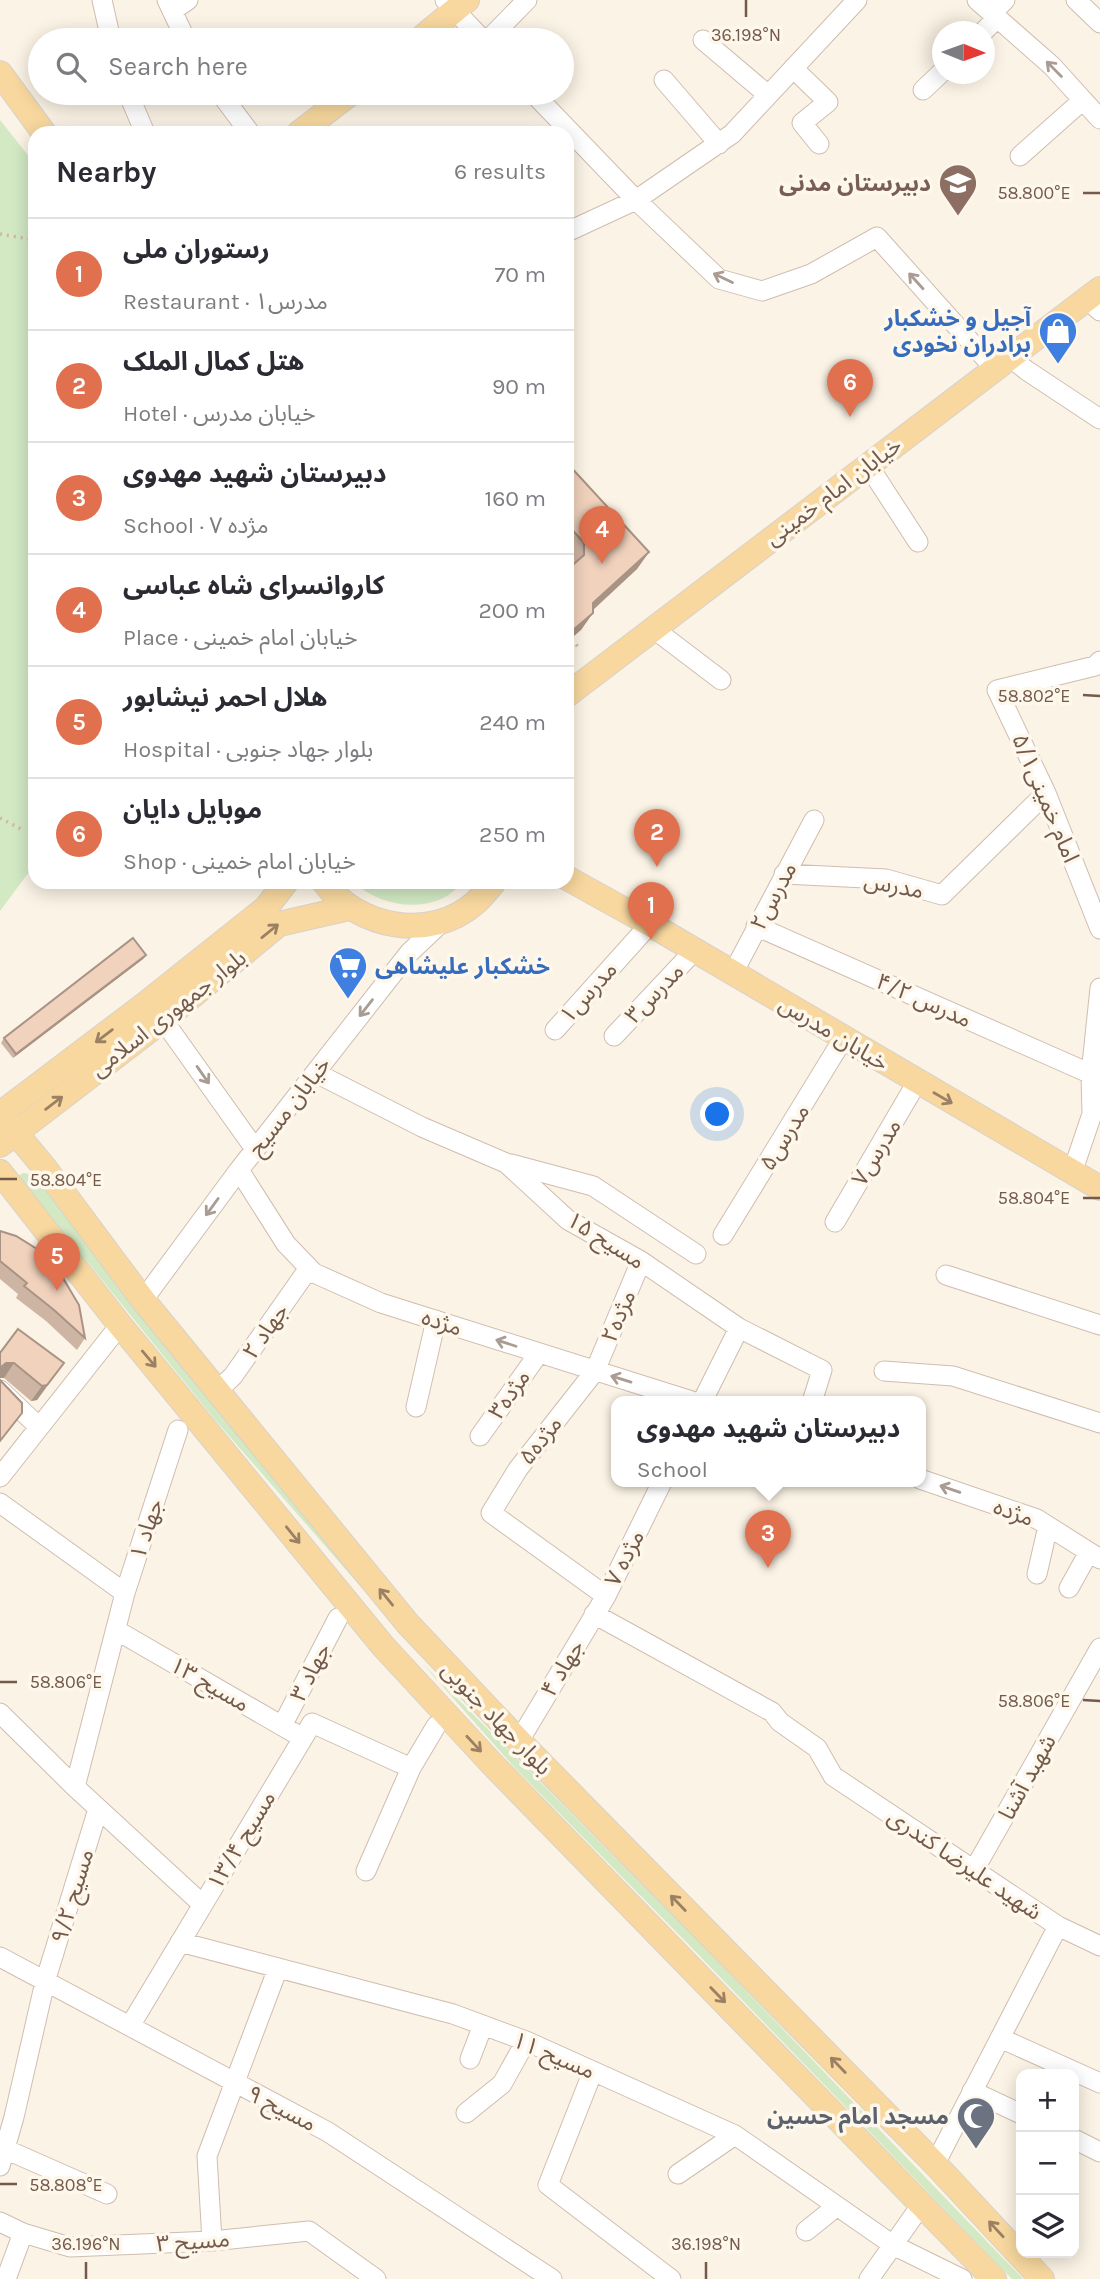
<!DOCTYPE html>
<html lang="en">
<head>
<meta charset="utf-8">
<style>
	:root { --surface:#fff; --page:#f2f2f3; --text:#2b2b33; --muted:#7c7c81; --line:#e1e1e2; --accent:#e1704e }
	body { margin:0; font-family:Karla,"Noto Sans Arabic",sans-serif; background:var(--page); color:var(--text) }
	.controls { position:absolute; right:21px; bottom:21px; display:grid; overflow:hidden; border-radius:14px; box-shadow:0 4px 18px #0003 }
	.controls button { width:63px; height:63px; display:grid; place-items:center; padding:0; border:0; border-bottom:2px solid var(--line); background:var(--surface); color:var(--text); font:35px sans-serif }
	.compass { position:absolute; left:932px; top:21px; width:63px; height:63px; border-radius:50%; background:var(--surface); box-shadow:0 4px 18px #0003; rotate:91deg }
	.you { position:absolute; left:718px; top:1115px; width:24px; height:24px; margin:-18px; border:5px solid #fff; border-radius:50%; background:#1a73e8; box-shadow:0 0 0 10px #1a73e833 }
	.badge { display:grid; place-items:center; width:46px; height:46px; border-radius:50%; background:var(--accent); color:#fff; font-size:23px; font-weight:700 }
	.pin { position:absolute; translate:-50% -58px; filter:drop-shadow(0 2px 4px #0008) }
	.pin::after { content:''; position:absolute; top:37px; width:24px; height:21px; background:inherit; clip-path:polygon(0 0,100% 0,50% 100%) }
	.popup { position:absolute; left:611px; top:1396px; width:315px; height:91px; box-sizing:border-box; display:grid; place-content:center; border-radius:14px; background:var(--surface); filter:drop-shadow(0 2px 5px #0005); font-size:23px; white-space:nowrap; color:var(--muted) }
	.popup b { font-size:26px; color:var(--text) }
	.popup::after { content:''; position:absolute; left:50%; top:100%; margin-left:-14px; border:14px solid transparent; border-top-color:var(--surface) }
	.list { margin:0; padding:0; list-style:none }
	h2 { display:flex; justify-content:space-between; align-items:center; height:91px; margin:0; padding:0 28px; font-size:30px }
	h2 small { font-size:23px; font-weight:400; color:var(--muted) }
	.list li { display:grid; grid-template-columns:46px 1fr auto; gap:21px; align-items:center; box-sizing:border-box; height:112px; padding:0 28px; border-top:2px solid var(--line) }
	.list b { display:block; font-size:26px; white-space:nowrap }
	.list p { margin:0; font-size:23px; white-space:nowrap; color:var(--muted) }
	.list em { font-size:23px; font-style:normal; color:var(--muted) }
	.icon { flex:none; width:38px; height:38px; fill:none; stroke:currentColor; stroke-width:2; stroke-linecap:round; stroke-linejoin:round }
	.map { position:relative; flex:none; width:1100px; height:2279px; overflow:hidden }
	.search { position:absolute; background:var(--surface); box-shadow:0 4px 18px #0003; left:28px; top:28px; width:546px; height:77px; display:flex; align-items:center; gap:18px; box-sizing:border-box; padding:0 24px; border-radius:38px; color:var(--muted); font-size:26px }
	.panel { position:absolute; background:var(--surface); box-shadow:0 4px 18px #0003; left:28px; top:126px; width:546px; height:763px; border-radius:21px }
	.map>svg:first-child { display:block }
	.green { fill:#d2e9c4 }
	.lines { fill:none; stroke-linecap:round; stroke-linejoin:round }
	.minor-casing { stroke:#cfbdaf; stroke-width:21 }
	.major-casing { stroke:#d8d1cd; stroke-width:26 }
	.path { stroke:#d5b5a1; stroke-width:3.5; stroke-dasharray:2 5; stroke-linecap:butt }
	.minor { stroke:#fff; stroke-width:19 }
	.major { stroke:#f8d89f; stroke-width:24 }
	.wall { fill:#ceb5a3 }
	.shaded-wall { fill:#a89384 }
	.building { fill:#f0d2bd; stroke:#a89384; stroke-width:2 }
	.oneway { stroke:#ab9c93 }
	.oneway2 { stroke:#9b8064 }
	.ticks { fill:none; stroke:#735a4b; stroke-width:2.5 }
	.labels { text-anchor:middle; stroke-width:7; stroke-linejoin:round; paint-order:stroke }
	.education-label { font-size:23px; font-weight:bold; fill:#785e54; stroke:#fef7eb; text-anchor:end }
	.shop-label { font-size:23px; font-weight:bold; fill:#366cbe; stroke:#fef7eb; text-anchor:end }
	.street-label { font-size:23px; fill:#735a4b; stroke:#fef7eb }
	.worship-label { font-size:23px; font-weight:bold; fill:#5b616d; stroke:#fef7eb; text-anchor:end }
	.ticks-label { font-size:18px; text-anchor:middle; fill:#735a4b; stroke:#fef7eb; stroke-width:7; stroke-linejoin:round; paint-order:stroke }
</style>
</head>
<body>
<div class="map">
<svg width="1100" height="2279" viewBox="0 0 1100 2279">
	<rect width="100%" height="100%" fill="#fbf3e5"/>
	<path class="green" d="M0,120L35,164V696L32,699L35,701V864L0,911Z
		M353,882H465C459,886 453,892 447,896C416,913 378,904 353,882Z
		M23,1173L31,1174L41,1179L389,1619L216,1421L18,1176Z
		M422,1663L705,1948L1023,2279H1012L692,1948L514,1767Z"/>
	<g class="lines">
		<g class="minor-casing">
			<path id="minor" d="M102,0L111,40
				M167,0L186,40
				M445,0L483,40
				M977,0L1052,66L1100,119
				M1076,0L1100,23
				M172,11L188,0
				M992,13L1005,0
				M983,32L997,18
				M488,40L527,0
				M703,40L768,95
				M793,68L828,102L802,123L819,144
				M664,80L719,144
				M923,90L942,72
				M128,93L145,133
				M220,93L250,133
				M533,93L636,200L719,279L762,291L811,274L877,237L994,368
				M1020,156L1083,100
				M567,232L636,200L732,134L857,0
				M1087,299L1100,311
				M1010,357L1026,370L1100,419
				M868,465L918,542
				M654,629L721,680
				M1100,661L1095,666L997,690L1046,793L1100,929
				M784,874L886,879L942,895L1046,793
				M756,926L1091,1074H1100
				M733,973L814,820
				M163,1020L255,1149
				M555,1030L650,924
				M614,1036L694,951
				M316,1073L422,1127L506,1163L568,1220L641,1261L739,1328L822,1370L812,1402
				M511,1164L593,1186L696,1254
				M239,1170L286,1244L314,1273L381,1303L695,1402
				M1072,1173L1092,1114L1091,1074L1100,988
				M835,1222L917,1082
				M723,1235L843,1039
				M946,1275L1100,1325
				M143,1300L239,1170L409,953L444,920
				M884,1371L953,1376L1100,1423
				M0,1390L39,1427
				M217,1391L233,1376L309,1268
				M702,1402L739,1328
				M416,1407L436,1320
				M480,1436L539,1353
				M0,1477L120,1325
				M920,1479L1037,1519L1100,1559
				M0,1503L125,1593
				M1037,1574L1048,1526
				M1069,1588L1089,1552
				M606,1596L491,1513L518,1469L595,1371L641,1261
				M594,1614L772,1712L780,1722L817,1748L833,1776L1058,1926L1100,1946
				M116,1630L303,1738
				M0,1713L75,1787L202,1904
				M282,1726L338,1618
				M519,1741L606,1596L662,1482
				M411,1768L436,1726
				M75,1787L125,1593L178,1430
				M974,1870L1100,1648
				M180,1942L453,2014L526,2041L735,2135L893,2245L962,2279
				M0,1957L328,2132L552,2279
				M130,2026L312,1723L411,1768L366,1871
				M1000,2038L1100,2083
				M470,2059L483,2025
				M593,2071L548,2185L671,2279
				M972,2091L1021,2114
				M466,2113L502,2084L526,2041
				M1074,2139L1100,2152
				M5,2149L107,2194
				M935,2164L1058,1926
				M0,2166L14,2117L45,1982L98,1809
				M678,2174L735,2135
				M0,2222L23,2233L70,2247L212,2241L309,2231L376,2279
				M806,2231L837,2206
				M212,2241L207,2156L278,1968
				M6,2279L23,2233
				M869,2279L922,2204"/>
		</g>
		<g class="major-casing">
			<path id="major" d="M419,40L467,0
				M0,73L44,133
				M299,133L351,93
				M567,695L1100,289
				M567,878L650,924L1100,1188
				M324,882C357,928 431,942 475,903C482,897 488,889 494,882
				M0,1114L44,1167L143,1300L408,1624L519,1741L935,2164L1042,2279
				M0,1114L148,1002L266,908L286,882
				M0,1145L163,1020L279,924L349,908
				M0,1172L120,1325L383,1646L493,1765L994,2279"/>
		</g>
		<path class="path" d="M0,234L35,240
			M567,565L569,567L567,568
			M567,634L579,648
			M0,818L23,830"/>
		<use href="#minor" class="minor"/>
		<use href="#major" class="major"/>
	</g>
	<path class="wall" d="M567,463L649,552L637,569L593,610L581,630L572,560L567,555Z
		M146,955L143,959L13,1058L1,1043L4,1038Z
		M0,1231L85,1338L77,1350L46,1321L16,1298L18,1294L0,1279Z
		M0,1353L53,1378L37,1400L31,1401L4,1378Z"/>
	<path class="shaded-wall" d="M649,552L637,569L581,621L593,603Z
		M593,613L581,630L567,642V631Z
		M146,955L143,959L13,1058L16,1054Z
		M6,1363H14L4,1378H0V1369Z
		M64,1363L37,1400L31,1401L42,1386Z"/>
	<path class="building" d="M567,463L649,552L593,603V613L572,631H567V570L584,555V543L567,524Z
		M133,938L146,955L16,1054L4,1038Z
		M0,1231L16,1236L45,1254L54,1263L79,1305L85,1338L54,1310L24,1286L27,1283L0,1261Z
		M18,1329L64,1363L47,1385L42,1386L14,1363H6L1,1367L0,1370V1353Z
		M0,1380L22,1403V1413L0,1441Z"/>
	<defs><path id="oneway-shaft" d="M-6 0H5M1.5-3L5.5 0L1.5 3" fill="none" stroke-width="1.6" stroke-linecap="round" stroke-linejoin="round" transform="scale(1.75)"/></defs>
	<g class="oneway">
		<use href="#oneway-shaft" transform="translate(1054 69) rotate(-135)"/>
		<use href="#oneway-shaft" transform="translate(723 278) rotate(-154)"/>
		<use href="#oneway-shaft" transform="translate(916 281) rotate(-132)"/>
		<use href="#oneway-shaft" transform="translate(366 1008) rotate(128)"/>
		<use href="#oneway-shaft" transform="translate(203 1075) rotate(55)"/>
		<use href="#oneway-shaft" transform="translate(212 1207) rotate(126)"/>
		<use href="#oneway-shaft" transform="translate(506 1343) rotate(-162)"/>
		<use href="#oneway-shaft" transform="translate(621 1379) rotate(-163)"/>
		<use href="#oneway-shaft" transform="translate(950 1489) rotate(-161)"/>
	</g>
	<g class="oneway2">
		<use href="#oneway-shaft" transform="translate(270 931) rotate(-39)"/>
		<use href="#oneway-shaft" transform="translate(104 1036) rotate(143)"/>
		<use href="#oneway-shaft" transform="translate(943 1098) rotate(30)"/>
		<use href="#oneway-shaft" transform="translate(54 1103) rotate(-37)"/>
		<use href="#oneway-shaft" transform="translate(149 1359) rotate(50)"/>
		<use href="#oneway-shaft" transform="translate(293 1535) rotate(51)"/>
		<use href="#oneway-shaft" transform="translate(386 1597) rotate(-129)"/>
		<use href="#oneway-shaft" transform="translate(474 1744) rotate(47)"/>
		<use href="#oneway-shaft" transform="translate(678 1903) rotate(-134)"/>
		<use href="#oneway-shaft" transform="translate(718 1995) rotate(46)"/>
		<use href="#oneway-shaft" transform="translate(838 2065) rotate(-134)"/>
		<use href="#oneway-shaft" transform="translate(996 2229) rotate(-133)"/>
	</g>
	<path class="ticks" d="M746,17V0M1083,193H1100M1083,695L1100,696M0,1179H17M1083,1198H1100M0,1682H17M1083,1700L1100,1701M0,2184H17M86,2279V2262M706,2279V2262"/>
	<defs>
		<g id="school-pin" transform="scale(2.0125)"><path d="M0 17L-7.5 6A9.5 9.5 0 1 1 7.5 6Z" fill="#8d6e63" stroke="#fef7eb"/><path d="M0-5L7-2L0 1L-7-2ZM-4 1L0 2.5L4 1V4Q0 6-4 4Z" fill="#fff"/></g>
		<g id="shop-pin" transform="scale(2.0125)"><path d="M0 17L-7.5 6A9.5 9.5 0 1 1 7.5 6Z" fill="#3f7fe0" stroke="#fef7eb"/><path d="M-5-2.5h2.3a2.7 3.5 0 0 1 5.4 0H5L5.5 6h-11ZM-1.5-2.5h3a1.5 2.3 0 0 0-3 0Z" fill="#fff"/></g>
		<g id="supermarket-pin" transform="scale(2.0125)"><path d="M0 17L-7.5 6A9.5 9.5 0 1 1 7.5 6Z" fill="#3f7fe0" stroke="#fef7eb"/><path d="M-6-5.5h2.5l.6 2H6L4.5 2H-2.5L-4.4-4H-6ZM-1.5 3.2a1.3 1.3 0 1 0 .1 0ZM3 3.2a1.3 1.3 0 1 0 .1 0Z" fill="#fff"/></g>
		<g id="mosque-pin" transform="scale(2.0125)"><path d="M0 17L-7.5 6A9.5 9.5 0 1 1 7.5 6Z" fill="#6b7280" stroke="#fef7eb"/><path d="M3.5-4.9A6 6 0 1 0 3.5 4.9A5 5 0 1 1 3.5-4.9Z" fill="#fff"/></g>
	</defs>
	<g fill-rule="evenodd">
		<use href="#school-pin" x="958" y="183"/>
		<use href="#shop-pin" x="1058" y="331"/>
		<use href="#supermarket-pin" x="348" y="966"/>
		<use href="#mosque-pin" x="976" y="2116"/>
	</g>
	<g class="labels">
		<g class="education-label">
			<text x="931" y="191">دبیرستان مدنی</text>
		</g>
		<g class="shop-label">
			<text x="1031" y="326">آجیل و خشکبار<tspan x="1031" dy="26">برادران نخودی</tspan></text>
			<text x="375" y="974" text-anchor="start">خشکبار علیشاهی</text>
		</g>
		<g class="street-label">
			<text transform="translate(833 491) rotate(-37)" y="8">خیابان امام خمینی</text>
			<text transform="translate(1046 798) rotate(67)" y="8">امام خمینی۵/۱</text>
			<text transform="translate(894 885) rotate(11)" y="8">مدرس</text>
			<text transform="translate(773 896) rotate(-62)" y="8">مدرس۲</text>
			<text transform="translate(588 992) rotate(-48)" y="8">مدرس۱</text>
			<text transform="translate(654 993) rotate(-46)" y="8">مدرس۳</text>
			<text transform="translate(924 1000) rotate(24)" y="8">مدرس ۴/۲</text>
			<text transform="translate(168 1013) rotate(-38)" y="8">بلوار جمهوری اسلامی</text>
			<text transform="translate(834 1033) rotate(31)" y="8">خیابان مدرس</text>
			<text transform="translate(289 1106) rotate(-52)" y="8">خیابان مسیح</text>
			<text transform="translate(784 1137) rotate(-58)" y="8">مدرس۵</text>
			<text transform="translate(876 1152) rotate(-59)" y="8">مدرس۷</text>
			<text transform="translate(606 1240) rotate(32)" y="8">مسیح ۱۵</text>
			<text transform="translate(618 1316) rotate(-67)" y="8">مژده۲</text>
			<text transform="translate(442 1322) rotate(18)" y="8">مژده</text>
			<text transform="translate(265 1331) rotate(-55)" y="8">جهاد ۲</text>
			<text transform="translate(509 1394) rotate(-55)" y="8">مژده۳</text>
			<text transform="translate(540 1440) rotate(-52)" y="8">مژده۵</text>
			<text transform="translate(1014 1512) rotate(20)" y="8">مژده</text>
			<text transform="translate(146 1529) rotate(-72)" y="8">جهاد ۱</text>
			<text transform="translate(624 1558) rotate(-63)" y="8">مژده ۷</text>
			<text transform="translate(562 1668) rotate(-59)" y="8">جهاد ۴</text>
			<text transform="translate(310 1672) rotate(-63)" y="8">جهاد ۳</text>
			<text transform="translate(210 1684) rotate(30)" y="8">مسیح ۱۳</text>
			<text transform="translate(497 1718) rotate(46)" y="8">بلوار جهاد جنوبی</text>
			<text transform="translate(1027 1777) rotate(-61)" y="8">شهبد آشنا</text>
			<text transform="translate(241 1840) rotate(-59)" y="8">مسیح ۱۳/۴</text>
			<text transform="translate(965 1864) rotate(34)" y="8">شهید علیرضا کندری</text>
			<text transform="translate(72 1896) rotate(-73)" y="8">مسیح ۹/۲</text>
			<text transform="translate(554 2055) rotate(23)" y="8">مسیح ۱۱</text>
			<text transform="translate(282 2108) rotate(27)" y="8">مسیح ۹</text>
			<text transform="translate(193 2241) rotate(-4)" y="8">مسیح ۳</text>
		</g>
		<g class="worship-label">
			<text x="949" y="2124">مسجد امام حسین</text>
		</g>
	</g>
	<g class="ticks-label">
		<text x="746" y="41">36.198°N</text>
		<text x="1034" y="199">58.800°E</text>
		<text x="1034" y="702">58.802°E</text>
		<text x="66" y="1186">58.804°E</text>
		<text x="1034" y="1204">58.804°E</text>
		<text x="66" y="1688">58.806°E</text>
		<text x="1034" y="1707">58.806°E</text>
		<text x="66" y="2191">58.808°E</text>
		<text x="86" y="2250">36.196°N</text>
		<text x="706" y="2250">36.198°N</text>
	</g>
</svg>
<div class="controls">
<button>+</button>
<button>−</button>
<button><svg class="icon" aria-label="layers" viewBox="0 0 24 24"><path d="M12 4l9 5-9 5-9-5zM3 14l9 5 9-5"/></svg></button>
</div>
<svg class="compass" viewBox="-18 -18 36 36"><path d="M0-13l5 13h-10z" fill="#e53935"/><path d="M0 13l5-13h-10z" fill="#7c7c81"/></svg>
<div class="you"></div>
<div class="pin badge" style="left:651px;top:940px">1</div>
<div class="pin badge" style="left:657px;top:867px">2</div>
<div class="pin badge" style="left:768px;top:1568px">3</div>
<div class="popup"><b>دبیرستان شهید مهدوی</b>School</div>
<div class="pin badge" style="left:602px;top:564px">4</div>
<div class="pin badge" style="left:57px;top:1291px">5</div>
<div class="pin badge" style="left:850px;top:417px">6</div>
<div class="search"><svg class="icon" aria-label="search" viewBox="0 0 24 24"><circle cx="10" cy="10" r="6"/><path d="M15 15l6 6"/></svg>Search here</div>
<section class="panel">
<h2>Nearby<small>6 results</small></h2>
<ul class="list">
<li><span class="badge">1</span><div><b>رستوران ملی</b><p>Restaurant · مدرس۱</p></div><em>70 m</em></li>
<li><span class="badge">2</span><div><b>هتل کمال الملک</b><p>Hotel · خیابان مدرس</p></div><em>90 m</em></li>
<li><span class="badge">3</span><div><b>دبیرستان شهید مهدوی</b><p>School · مژده ۷</p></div><em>160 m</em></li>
<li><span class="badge">4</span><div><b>کاروانسرای شاه عباسی</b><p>Place · خیابان امام خمینی</p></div><em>200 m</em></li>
<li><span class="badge">5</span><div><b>هلال احمر نیشابور</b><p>Hospital · بلوار جهاد جنوبی</p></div><em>240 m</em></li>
<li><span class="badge">6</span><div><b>موبایل دایان</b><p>Shop · خیابان امام خمینی</p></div><em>250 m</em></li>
</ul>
</section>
</div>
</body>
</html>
